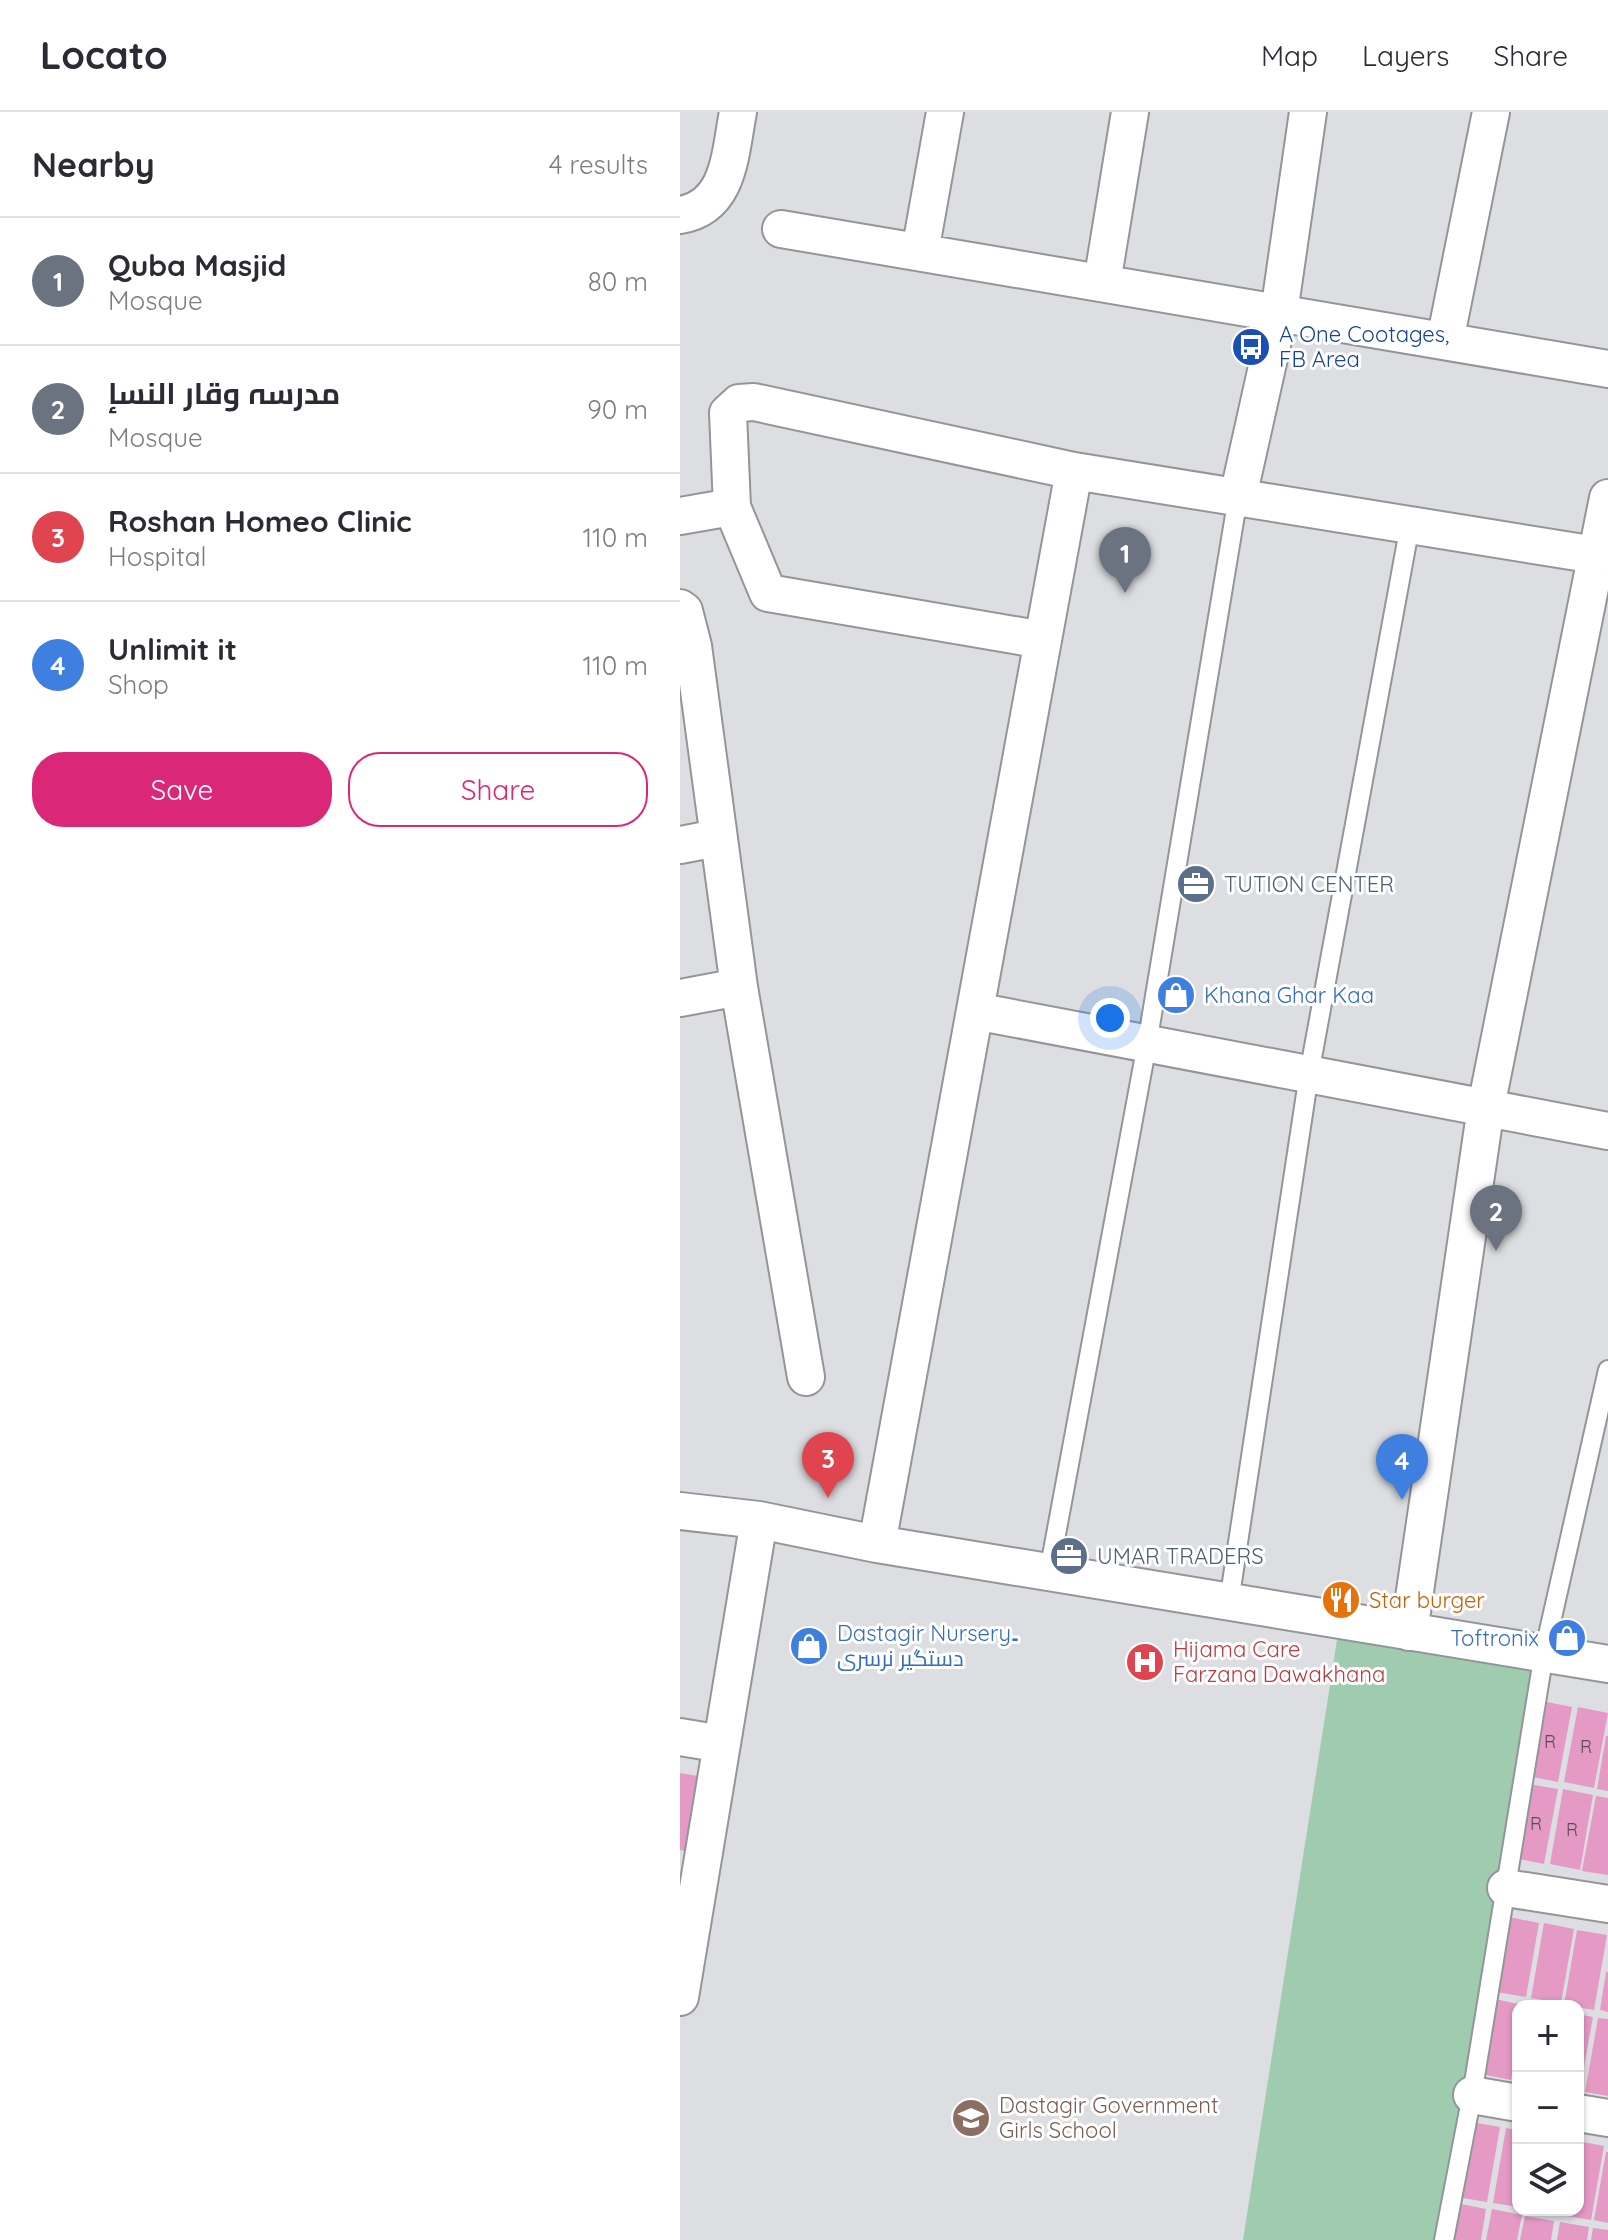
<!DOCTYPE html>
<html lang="en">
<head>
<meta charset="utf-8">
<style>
	:root { --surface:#fff; --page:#f2f2f3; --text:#2b2b33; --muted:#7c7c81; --line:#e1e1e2; --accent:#db2777 }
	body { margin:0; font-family:Quicksand,Cairo,sans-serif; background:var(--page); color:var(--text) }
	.controls { position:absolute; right:24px; bottom:24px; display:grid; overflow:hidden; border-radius:16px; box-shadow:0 2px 6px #0004 }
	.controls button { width:72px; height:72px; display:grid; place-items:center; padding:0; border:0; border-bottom:2px solid var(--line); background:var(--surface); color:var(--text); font:40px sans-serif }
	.you { position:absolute; left:430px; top:906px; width:28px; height:28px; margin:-20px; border:6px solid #fff; border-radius:50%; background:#1a73e8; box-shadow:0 0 0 12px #1a73e833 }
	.badge { display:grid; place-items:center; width:52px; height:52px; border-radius:50%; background:var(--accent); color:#fff; font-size:26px; font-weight:700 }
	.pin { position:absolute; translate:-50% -66px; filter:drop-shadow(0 2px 4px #0008) }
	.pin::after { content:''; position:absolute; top:42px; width:28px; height:24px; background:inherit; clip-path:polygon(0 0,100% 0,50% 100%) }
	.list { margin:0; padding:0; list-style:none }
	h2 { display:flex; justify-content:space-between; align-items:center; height:104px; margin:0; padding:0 32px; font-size:34px }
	h2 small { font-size:26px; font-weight:400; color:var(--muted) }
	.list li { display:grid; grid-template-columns:52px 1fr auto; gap:24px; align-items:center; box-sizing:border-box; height:128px; padding:0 32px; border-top:2px solid var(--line) }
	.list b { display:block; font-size:30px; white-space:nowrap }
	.list p { margin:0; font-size:26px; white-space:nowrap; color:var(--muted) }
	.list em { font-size:26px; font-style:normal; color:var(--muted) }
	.actions { display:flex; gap:16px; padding:24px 32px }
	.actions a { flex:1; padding:18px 0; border:2px solid var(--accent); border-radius:32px; text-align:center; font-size:28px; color:var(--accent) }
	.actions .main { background:var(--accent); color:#fff }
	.icon { flex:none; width:44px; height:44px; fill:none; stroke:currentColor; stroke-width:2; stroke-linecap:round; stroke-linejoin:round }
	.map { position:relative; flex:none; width:928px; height:2128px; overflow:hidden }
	header { display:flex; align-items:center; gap:48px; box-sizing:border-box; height:112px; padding:0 40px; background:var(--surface); border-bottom:2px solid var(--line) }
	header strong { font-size:38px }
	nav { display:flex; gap:44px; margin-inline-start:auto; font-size:28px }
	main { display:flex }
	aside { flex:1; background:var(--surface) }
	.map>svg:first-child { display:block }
	.green { fill:#9fcbae }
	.building { fill:#e49ac5 }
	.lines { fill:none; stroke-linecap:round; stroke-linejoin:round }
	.service-casing { stroke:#949598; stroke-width:22 }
	.minor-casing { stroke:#949598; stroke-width:40 }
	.service { stroke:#fff; stroke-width:18 }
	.minor { stroke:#fff; stroke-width:36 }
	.labels { text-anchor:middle; stroke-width:6; stroke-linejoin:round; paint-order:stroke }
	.number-label { font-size:18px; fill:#5d4a57 }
	.transit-label { font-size:22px; fill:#164399; stroke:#fff; text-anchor:start }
	.service-label { font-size:22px; fill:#4e5e75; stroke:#fff; text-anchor:start }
	.shop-label { font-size:22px; fill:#366cbe; stroke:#fff; text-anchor:start }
	.food-label { font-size:22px; fill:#c56008; stroke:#fff; text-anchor:start }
	.health-label { font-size:22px; fill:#be3a42; stroke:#fff; text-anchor:start }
	.education-label { font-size:22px; fill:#785e54; stroke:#fff; text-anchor:start }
</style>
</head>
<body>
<header>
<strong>Locato</strong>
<nav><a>Map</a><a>Layers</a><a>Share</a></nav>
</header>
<main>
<aside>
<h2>Nearby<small>4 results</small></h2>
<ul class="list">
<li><span class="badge" style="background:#6b7280">1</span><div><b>Quba Masjid</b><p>Mosque</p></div><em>80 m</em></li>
<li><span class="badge" style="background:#6b7280">2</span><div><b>مدرسہ وقار النسإ</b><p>Mosque</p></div><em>90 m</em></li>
<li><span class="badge" style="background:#e0444e">3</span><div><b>Roshan Homeo Clinic</b><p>Hospital</p></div><em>110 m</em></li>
<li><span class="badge" style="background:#3f7fe0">4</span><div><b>Unlimit it</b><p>Shop</p></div><em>110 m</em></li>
</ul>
<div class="actions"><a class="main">Save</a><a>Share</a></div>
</aside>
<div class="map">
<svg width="928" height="2128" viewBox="0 0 928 2128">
	<rect width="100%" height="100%" fill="#dddee1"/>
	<path class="green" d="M660,1509L864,1541L762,2128H563Z"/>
	<path class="building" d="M862,1589L892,1595L878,1670L848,1664Z
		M898,1595L928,1601L914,1676L884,1670Z
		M926,1624H928V1679L917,1677Z
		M0,1661L18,1664L5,1739L0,1738Z
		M848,1672L878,1677L864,1752L834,1746Z
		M883,1677L913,1683L900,1758L870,1752Z
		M916,1684L928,1686V1763L902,1759Z
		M829,1805L859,1811L846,1885L816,1880Z
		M864,1811L894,1817L881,1891L851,1886Z
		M897,1818L927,1823L914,1898L884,1893Z
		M926,1860H928V1900L920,1898Z
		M815,1887L838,1892V1930L831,1968L801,1962Z
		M898,1902L913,1905L900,1977H898Z
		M918,1906L928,1907V1984L905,1980Z
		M791,2010L820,2015L807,2090L777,2085Z
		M826,2016L838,2018V2095L813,2091Z
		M898,2029L924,2034L911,2108L881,2103L882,2098H898Z
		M926,2040H928V2111L914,2108Z
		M776,2091L806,2097L801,2128H770Z
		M812,2097L842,2103L837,2128H806Z
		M845,2104L874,2109L871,2128H840Z
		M880,2110L909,2115L907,2128H877Z
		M913,2116L928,2118V2128H911Z"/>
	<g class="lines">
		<g class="service-casing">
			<path id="service" d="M369,1460L467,932L558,385
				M549,1490L629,962L730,413
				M764,2128L792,1983L864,1541L928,1258"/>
		</g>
		<g class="minor-casing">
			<path id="minor" d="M0,103C50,95 50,41 58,0
				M101,117L928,257
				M240,140L265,0
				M422,171L450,0
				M765,229L811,0
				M558,385L599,201L628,0
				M52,395L48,301L59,291L74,290L394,359L916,443
				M0,404L52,395L88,481L363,528
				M0,496L4,499L13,534L59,875
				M0,733L37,726
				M0,886L59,875L126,1265
				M295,899L928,1019
				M0,1399L79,1408L197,1432L928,1552
				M197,1432L394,359
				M729,1520L806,995L928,386
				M0,1625L42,1632
				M826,1776L928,1792
				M0,1885L79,1408
				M792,1983L838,1991
				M898,2001L928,2006"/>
		</g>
		<use href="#service" class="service"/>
		<use href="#minor" class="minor"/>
	</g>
	<defs>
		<g id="bus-disc" transform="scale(2)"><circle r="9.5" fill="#1a4fb4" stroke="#fff"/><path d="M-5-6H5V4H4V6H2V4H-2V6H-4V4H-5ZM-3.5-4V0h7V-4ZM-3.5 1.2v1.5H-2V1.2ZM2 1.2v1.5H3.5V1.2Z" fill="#fff"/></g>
		<g id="office-disc" transform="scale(2)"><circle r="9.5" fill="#5c6f8a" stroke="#fff"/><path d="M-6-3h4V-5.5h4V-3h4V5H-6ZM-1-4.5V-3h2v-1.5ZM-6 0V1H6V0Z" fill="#fff"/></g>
		<g id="shop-disc" transform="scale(2)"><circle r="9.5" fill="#3f7fe0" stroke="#fff"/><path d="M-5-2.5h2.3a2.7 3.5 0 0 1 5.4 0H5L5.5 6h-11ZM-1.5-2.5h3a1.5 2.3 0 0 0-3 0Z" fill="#fff"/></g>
		<g id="restaurant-disc" transform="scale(2)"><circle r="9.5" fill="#e8710a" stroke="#fff"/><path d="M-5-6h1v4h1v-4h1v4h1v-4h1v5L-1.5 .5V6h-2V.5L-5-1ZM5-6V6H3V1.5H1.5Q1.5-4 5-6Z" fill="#fff"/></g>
		<g id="hospital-disc" transform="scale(2)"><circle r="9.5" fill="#e0444e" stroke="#fff"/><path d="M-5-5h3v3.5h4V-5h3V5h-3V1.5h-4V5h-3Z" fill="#fff"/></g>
		<g id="school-disc" transform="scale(2)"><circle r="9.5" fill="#8d6e63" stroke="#fff"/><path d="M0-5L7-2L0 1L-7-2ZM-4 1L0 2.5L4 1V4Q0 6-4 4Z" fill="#fff"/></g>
	</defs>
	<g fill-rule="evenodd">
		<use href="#bus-disc" x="571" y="235"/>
		<use href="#office-disc" x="516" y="772"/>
		<use href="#shop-disc" x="496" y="883"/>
		<use href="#office-disc" x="389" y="1444"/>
		<use href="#restaurant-disc" x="661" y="1488"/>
		<use href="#shop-disc" x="887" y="1526"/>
		<use href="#shop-disc" x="129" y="1534"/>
		<use href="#hospital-disc" x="465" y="1550"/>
		<use href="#school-disc" x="291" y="2006"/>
	</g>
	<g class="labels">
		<g class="number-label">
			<text x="870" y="1636">R</text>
			<text x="906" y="1641">R</text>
			<text x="856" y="1718">R</text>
			<text x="892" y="1724">R</text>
		</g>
		<g class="transit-label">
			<text x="599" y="230">A One Cootages,<tspan x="599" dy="25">FB Area</tspan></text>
		</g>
		<g class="service-label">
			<text x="544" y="780">TUTION CENTER</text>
			<text x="417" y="1452">UMAR TRADERS</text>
		</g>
		<g class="shop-label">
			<text x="524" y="891">Khana Ghar Kaa</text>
			<text x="157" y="1529">Dastagir Nursery۔<tspan x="157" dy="25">دستگیر نرسری</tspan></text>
			<text x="859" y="1534" text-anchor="end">Toftronix</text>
		</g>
		<g class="food-label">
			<text x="689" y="1496">Star burger</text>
		</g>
		<g class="health-label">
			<text x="493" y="1545">Hijama Care<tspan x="493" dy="25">Farzana Dawakhana</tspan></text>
		</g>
		<g class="education-label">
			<text x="319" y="2001">Dastagir Government<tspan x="319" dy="25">Girls School</tspan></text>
		</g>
	</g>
</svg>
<div class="controls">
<button>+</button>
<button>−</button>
<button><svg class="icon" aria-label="layers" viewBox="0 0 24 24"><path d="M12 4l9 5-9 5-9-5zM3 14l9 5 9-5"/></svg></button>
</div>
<div class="you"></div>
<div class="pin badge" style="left:445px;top:481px;background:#6b7280">1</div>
<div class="pin badge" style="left:816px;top:1139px;background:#6b7280">2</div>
<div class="pin badge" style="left:148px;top:1386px;background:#e0444e">3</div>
<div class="pin badge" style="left:722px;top:1388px;background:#3f7fe0">4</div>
</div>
</main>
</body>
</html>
